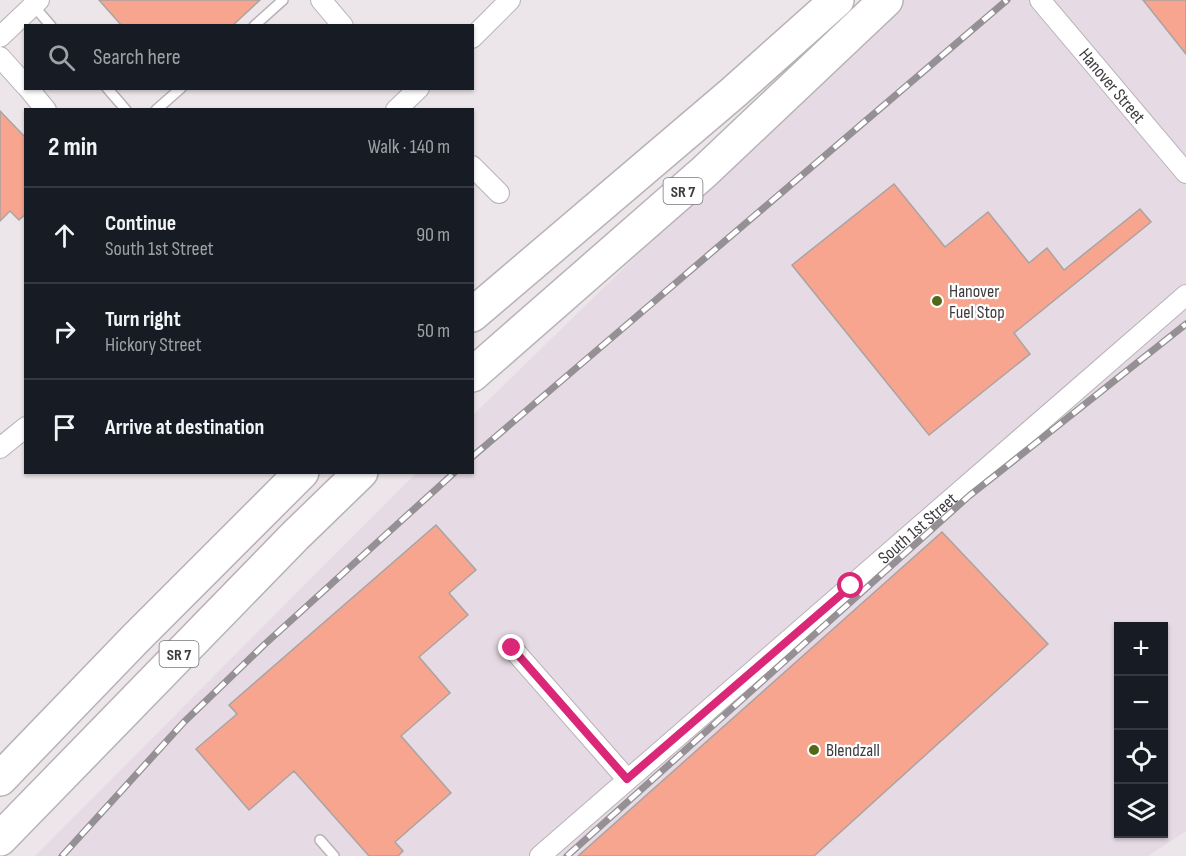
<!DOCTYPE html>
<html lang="en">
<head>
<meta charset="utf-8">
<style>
	:root { --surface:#171b24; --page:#242831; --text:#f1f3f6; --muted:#9ea1a6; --line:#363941 }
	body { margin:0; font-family:"Sofia Sans Condensed",sans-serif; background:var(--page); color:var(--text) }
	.controls { position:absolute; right:18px; bottom:18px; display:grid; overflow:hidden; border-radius:0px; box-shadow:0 2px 4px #0004 }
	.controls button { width:54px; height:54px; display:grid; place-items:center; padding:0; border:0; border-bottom:2px solid var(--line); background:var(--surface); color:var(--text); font:30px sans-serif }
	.stop { position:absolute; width:18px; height:18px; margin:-14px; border:4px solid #db2777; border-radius:50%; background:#fff }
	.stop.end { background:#db2777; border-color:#fff; box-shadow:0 2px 6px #0008 }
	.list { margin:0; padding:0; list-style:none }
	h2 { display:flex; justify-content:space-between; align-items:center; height:78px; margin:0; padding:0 24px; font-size:26px }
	h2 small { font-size:20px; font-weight:400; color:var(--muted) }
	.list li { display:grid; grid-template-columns:39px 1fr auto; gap:18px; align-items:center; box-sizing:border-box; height:96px; padding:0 24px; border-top:2px solid var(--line) }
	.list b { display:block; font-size:22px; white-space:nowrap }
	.list p { margin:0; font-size:20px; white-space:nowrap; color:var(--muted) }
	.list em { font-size:20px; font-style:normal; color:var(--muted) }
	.icon { flex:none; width:33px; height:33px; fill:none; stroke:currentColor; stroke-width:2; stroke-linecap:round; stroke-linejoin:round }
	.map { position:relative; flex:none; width:1186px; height:856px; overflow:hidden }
	.search { position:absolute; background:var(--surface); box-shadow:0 2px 4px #0004; left:24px; top:24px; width:450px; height:66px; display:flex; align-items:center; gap:15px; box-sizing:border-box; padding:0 21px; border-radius:0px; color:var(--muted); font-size:22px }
	.panel { position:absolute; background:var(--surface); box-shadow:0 2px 4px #0004; left:24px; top:108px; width:450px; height:366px; border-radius:0px }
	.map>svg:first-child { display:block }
	.built { fill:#e6dae5; fill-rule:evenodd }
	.building { fill:#f7a58f; stroke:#aba3a1; stroke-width:1.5 }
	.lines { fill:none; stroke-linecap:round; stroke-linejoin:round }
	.lane-casing { stroke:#b8b2b7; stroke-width:12 }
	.street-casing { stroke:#b8b2b7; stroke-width:22 }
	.highway-casing { stroke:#b8b2b7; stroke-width:36 }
	.lane { stroke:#fff; stroke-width:9 }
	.street { stroke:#fff; stroke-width:20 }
	.highway { stroke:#fff; stroke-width:33 }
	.rail-casing { stroke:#959094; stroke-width:7 }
	.rail { stroke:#fff; stroke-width:4.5; stroke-dasharray:14; stroke-linecap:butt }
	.route { stroke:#db2777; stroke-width:8 }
	.poi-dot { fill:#536917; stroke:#fff; stroke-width:2 }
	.labels { text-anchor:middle; stroke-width:4.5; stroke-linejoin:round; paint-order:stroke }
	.shield { fill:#fff; stroke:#787678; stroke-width:1.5 }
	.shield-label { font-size:16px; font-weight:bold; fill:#3e3b3e }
	.street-label { font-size:18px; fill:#3e3b3e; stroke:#fff }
	.poi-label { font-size:18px; fill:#3e3b3e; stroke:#fff; text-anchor:start }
</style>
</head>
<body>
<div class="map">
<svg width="1186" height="856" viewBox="0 0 1186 856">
	<rect width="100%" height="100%" fill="#ece6eb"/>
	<path class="built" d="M899,0H1186V831L1148,856H35L416,473L472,472L473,415ZM1118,626H1164V834H1118Z"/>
	<path class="building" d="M99,0H260L232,26H122Z
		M1143,0H1186V54Z
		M0,111L26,138V214L19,220L10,211L0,221Z
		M894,184L945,247L988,212L1029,263L1047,248L1064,270L1140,209L1151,222L1014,333L1030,354L929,435L792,265Z
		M436,525L476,570L449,593L468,615L419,657L450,693L401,736L451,793L395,842L403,851L398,856H369L294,771L249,810L196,749L237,714L229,705Z
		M942,532L1048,644L814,856H578Z"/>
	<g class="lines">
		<g class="lane-casing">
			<path id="lane" d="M33,5L51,26
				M254,26L283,0
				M107,88L126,110
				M156,110L181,88
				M320,840L334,856"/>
		</g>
		<g class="street-casing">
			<g id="street">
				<path d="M321,0L343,26"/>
				<path id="s1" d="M1040,0L1186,173"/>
				<path d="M0,37L39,0"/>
				<path d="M472,38L510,0"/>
				<path d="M0,57L26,86"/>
				<path d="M28,88L46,110"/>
				<path d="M396,110L419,88"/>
				<path d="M472,166L499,193"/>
				<path d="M0,448L26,427"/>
				<path d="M512,648L627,779"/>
				<path id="s2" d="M540,856L1186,295"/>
			</g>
		</g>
		<g class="highway-casing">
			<path id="highway" d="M472,315L734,92L837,0
				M472,375L704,172L886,0
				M0,779L135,639L302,472
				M0,839L295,536L361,472"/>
		</g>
		<use href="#lane" class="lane"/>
		<use href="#street" class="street"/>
		<use href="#highway" class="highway"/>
		<g class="rail-casing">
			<path id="rail" d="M472,457L1007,0
				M62,856L184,722L265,644L455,472
				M567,856L969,496L1186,324"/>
		</g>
		<use href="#rail" class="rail"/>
	</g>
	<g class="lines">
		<path class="route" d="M512,648L627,779L851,586"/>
	</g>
	<g class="poi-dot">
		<circle cx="937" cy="301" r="6"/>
		<circle cx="814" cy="750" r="6"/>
	</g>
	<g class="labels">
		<g class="shield">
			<rect x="663.5" y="178" width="39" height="26" rx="4.5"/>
			<rect x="159.5" y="641" width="39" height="26" rx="4.5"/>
		</g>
		<g class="shield-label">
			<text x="683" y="197">SR 7</text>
			<text x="179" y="660">SR 7</text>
		</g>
		<g class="street-label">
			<text dy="6" stroke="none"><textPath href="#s1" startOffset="112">Hanover Street</textPath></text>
			<text dy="6" stroke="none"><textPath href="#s2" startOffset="500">South 1st Street</textPath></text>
		</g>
		<g class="poi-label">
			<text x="949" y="297">Hanover<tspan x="949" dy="21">Fuel Stop</tspan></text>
			<text x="826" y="756">Blendzall</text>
		</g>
	</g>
</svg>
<div class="controls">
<button>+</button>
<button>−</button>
<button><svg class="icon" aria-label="locate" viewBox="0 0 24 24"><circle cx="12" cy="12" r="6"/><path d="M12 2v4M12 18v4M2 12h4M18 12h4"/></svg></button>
<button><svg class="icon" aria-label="layers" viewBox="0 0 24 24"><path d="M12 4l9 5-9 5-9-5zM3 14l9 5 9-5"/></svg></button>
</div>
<div class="stop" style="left:851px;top:586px"></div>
<div class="stop end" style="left:512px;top:648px"></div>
<div class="search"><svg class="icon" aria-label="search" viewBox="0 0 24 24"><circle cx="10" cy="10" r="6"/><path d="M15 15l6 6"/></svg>Search here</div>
<section class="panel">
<h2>2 min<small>Walk · 140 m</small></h2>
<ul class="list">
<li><svg class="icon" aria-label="ahead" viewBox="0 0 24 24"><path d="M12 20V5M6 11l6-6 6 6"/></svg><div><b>Continue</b><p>South 1st Street</p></div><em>90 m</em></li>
<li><svg class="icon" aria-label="right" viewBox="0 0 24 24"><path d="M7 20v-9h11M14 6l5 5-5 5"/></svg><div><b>Turn right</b><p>Hickory Street</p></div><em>50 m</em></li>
<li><svg class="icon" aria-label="arrive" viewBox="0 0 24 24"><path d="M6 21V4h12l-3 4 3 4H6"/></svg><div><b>Arrive at destination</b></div></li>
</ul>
</section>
</div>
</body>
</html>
